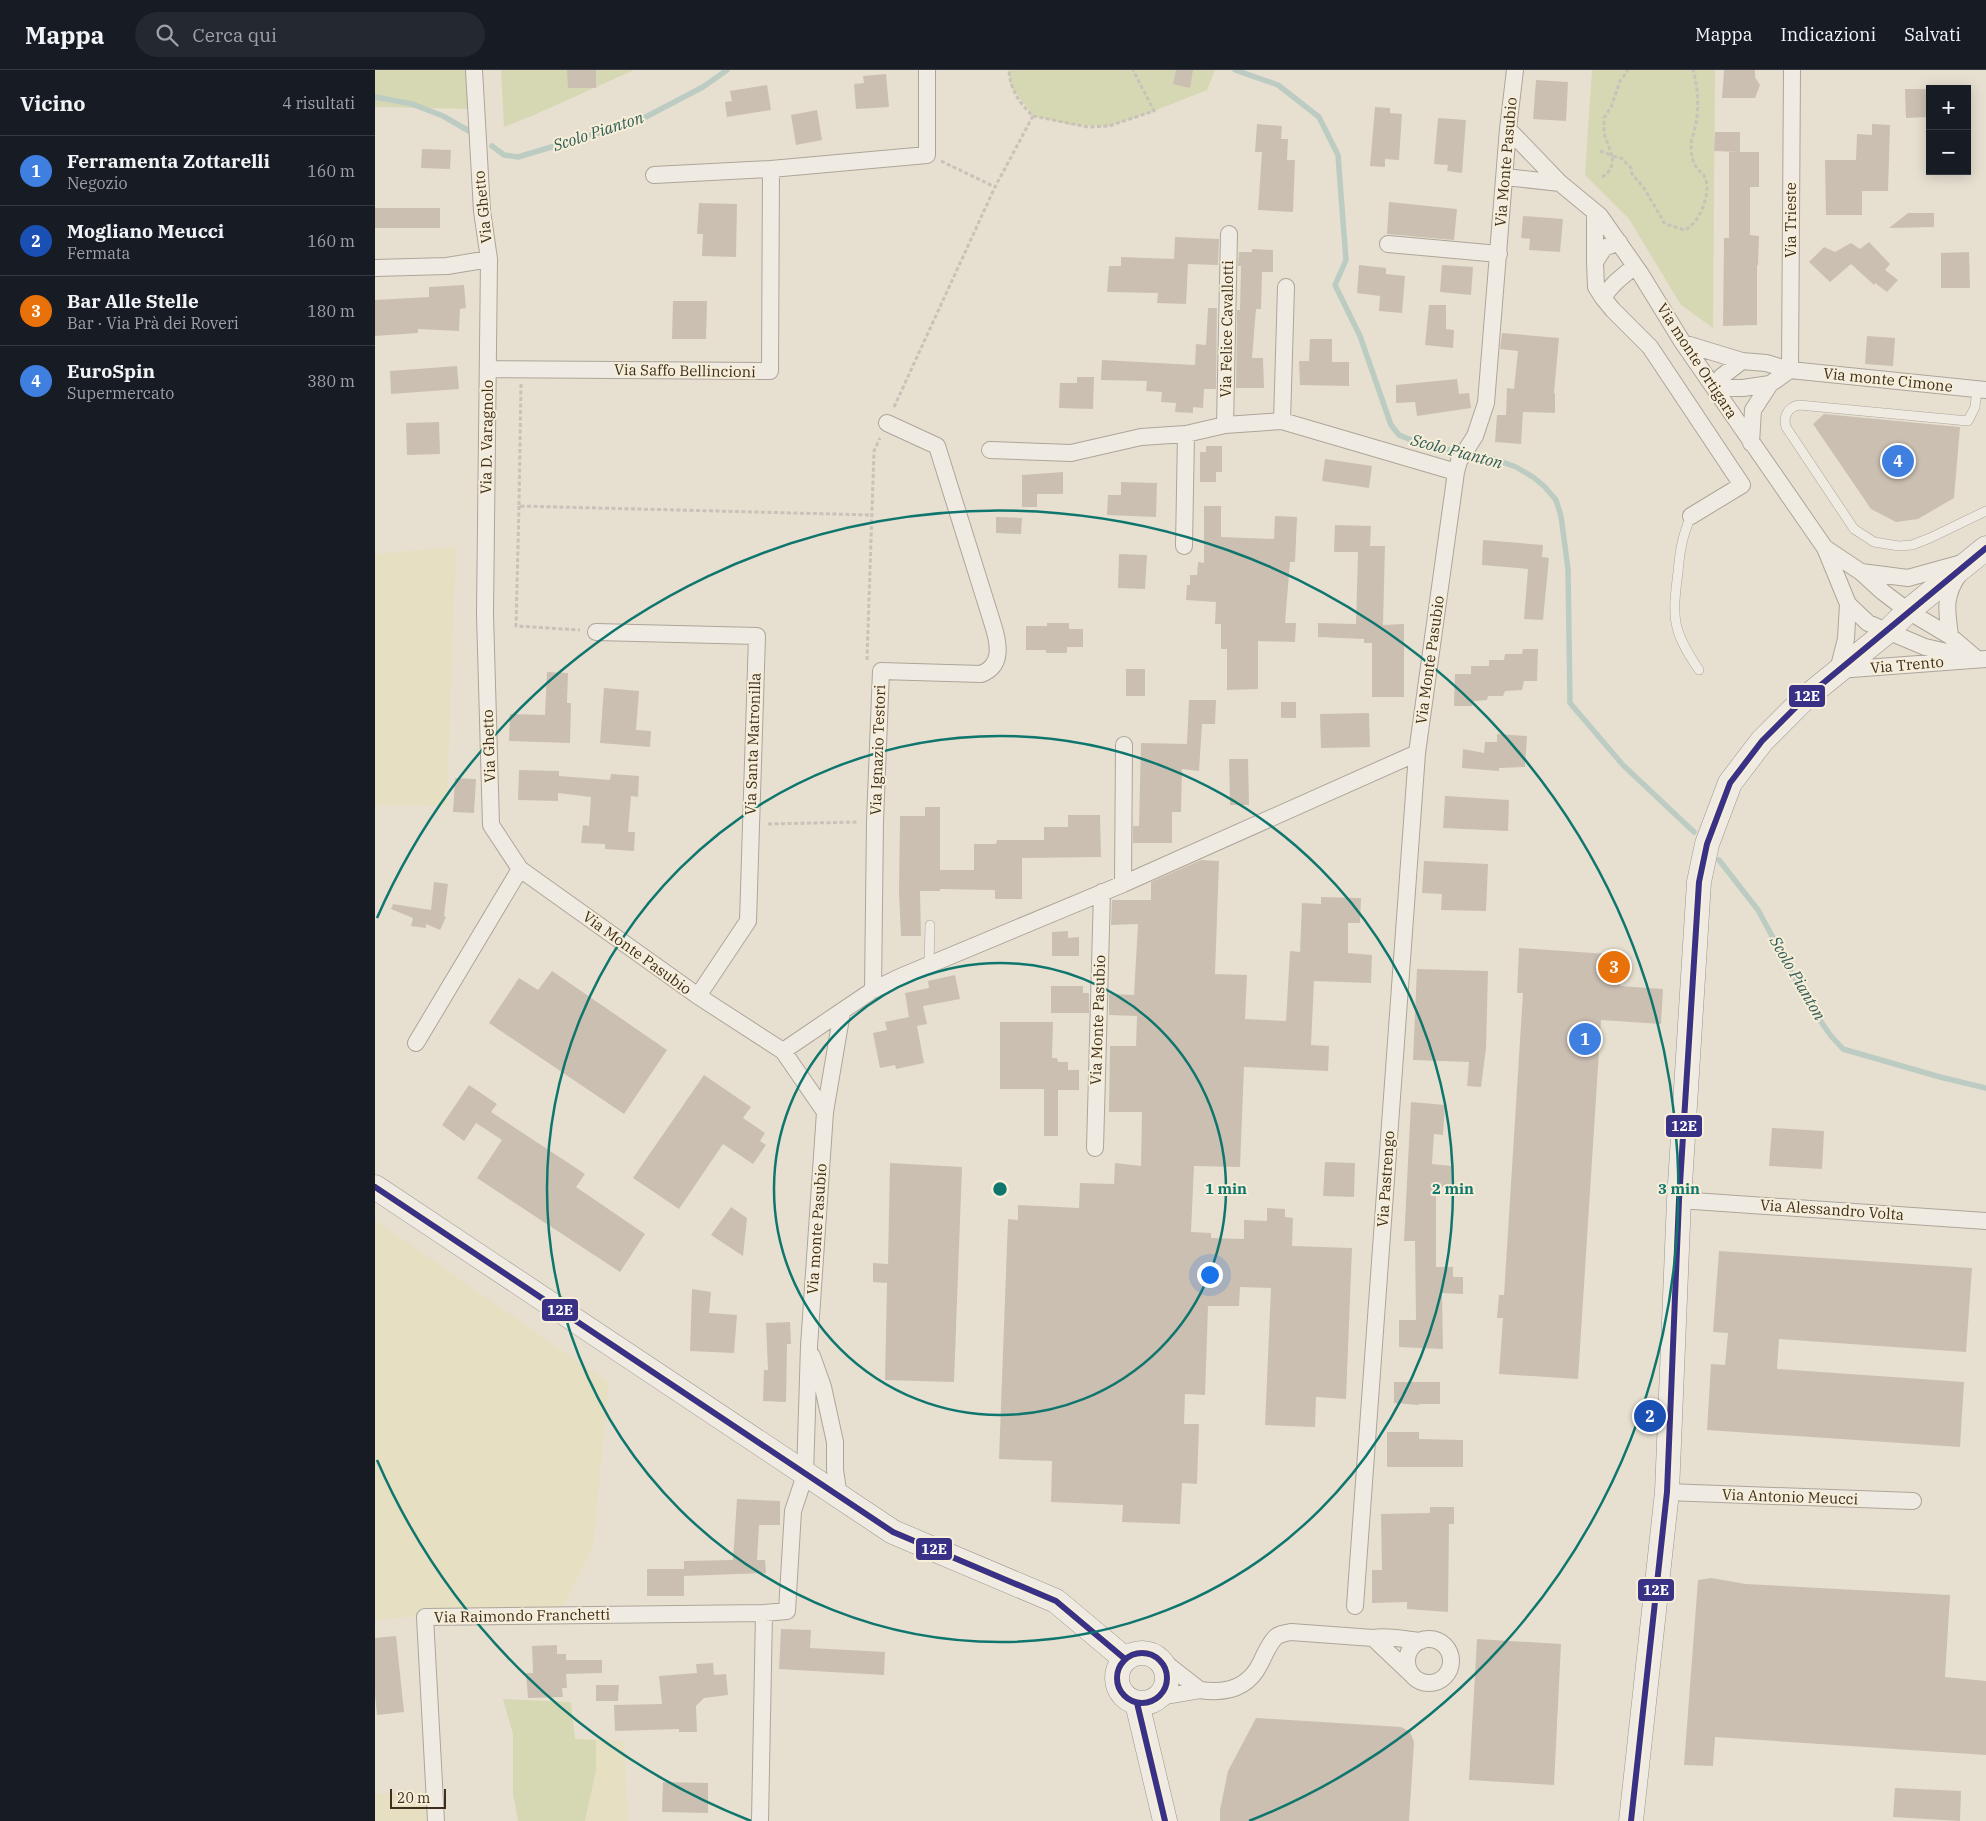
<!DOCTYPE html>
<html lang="it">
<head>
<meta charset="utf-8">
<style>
	:root { --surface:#171b24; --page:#242831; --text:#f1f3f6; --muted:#9ea1a6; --line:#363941; --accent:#db2777 }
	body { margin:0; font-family:"IBM Plex Serif",serif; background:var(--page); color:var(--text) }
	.controls { position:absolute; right:15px; top:15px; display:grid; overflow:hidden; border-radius:0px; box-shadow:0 2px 12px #0003 }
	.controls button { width:45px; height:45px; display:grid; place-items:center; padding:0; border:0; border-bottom:1px solid var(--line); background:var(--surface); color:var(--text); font:25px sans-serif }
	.scale { position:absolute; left:15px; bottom:12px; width:56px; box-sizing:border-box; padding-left:5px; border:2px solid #3d2e20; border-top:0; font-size:14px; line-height:18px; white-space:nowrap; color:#3d2e20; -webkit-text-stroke:4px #f7eed8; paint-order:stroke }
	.you { position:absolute; left:834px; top:1204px; width:18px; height:18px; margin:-12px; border:4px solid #fff; border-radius:50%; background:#1a73e8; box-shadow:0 0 0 8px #1a73e833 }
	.badge { display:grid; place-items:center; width:32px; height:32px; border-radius:50%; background:var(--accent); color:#fff; font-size:16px; font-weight:700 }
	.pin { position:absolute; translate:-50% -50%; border:2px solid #fff; box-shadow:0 1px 5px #0006 }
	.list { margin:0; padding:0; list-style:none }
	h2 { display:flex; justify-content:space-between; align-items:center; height:65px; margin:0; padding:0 20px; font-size:21px }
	h2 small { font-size:16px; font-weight:400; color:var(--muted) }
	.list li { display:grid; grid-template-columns:32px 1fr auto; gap:15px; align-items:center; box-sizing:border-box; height:70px; padding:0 20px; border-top:1px solid var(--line) }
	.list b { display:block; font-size:19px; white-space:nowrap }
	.list p { margin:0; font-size:16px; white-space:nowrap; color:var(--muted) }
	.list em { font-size:16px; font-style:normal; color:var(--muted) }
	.icon { flex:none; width:28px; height:28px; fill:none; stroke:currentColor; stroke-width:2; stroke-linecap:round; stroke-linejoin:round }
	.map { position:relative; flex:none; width:1611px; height:1751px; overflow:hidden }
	header { display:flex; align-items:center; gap:30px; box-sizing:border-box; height:70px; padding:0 25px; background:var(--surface); border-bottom:1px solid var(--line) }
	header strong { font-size:24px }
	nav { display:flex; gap:28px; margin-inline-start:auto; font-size:18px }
	.search { width:350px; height:45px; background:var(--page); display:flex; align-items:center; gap:12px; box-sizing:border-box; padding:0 18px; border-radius:28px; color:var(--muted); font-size:19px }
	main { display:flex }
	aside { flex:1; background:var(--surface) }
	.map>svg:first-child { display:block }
	.farmland { fill:#e6dfc2 }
	.green { fill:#d6d7b3 }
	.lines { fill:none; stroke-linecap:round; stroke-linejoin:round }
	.stream { stroke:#bcccc2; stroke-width:5.5 }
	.building { fill:#cbbfb2 }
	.service-casing { stroke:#ada599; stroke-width:10 }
	.minor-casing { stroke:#ada599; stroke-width:18 }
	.secondary-casing { stroke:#9c958a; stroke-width:25 }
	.path { stroke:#c8c2b9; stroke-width:3; stroke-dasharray:4 2.5; stroke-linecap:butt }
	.service { stroke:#efebe3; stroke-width:9 }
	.minor { stroke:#efebe3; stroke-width:16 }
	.secondary { stroke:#efebe3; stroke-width:24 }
	.bus-1-casing { stroke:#f7eed8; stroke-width:10 }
	.bus-1 { stroke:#393185; stroke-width:6 }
	.ring { fill:none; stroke:#0f766e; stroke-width:2.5 }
	.labels { text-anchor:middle; stroke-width:4; stroke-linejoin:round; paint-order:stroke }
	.street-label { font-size:15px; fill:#3d2e20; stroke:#f7eed8 }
	.water-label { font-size:16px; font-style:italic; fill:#2f5d5a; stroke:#f7eed8 }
	.centre { fill:#0f766e; stroke:#f7eed8; stroke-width:2.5 }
	.ring-label { font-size:15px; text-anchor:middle; font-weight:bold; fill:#0f766e; stroke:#f7eed8; stroke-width:4; stroke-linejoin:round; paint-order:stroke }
	.line-badge { stroke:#f7eed8; stroke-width:2 }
	.badge-label { font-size:14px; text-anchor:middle; font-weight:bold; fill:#fff }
</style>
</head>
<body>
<header>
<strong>Mappa</strong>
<div class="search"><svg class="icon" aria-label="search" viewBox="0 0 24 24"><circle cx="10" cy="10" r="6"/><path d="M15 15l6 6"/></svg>Cerca qui</div>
<nav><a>Mappa</a><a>Indicazioni</a><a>Salvati</a></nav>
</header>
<main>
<aside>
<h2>Vicino<small>4 risultati</small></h2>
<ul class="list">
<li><span class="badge" style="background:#3f7fe0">1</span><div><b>Ferramenta Zottarelli</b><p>Negozio</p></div><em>160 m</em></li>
<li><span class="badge" style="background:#1a4fb4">2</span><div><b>Mogliano Meucci</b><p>Fermata</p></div><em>160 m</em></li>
<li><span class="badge" style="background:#e8710a">3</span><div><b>Bar Alle Stelle</b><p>Bar · Via Prà dei Roveri</p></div><em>180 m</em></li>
<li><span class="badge" style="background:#3f7fe0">4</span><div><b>EuroSpin</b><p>Supermercato</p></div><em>380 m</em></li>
</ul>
</aside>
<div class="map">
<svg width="1611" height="1751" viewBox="0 0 1611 1751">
	<rect width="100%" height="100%" fill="#e7e0d1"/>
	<path class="farmland" d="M81,477L72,736L0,735V484Z
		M0,1150L234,1313L218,1478L189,1536L103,1548L80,1543L0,1550Z
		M221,1670L249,1671L253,1751H210L221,1700Z
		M51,1721L54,1751H0V1724Z"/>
	<path class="green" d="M0,0H98L100,39L0,37Z
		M126,0H259L159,45L129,57Z
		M634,0H840L832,20L779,41L734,56L695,55L658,46L635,15Z
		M1217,0H1340L1338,258L1306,235L1254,149L1210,105Z
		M128,1629L196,1632L200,1669L221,1670V1700L210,1751H143L138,1723V1664Z"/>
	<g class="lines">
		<path class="stream" d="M860,0L903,15L944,47L963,85L971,190L960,215L985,266L1016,355L1024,365L1036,370L1097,386L1119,389L1141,397L1158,407L1170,417L1181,430L1186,446L1193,499L1195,633L1248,695L1319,762
			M0,27L37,34L68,46L94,61
			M117,76L129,85L143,87L263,51L328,17L352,0
			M1344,790L1383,840L1435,936L1456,966L1468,979L1565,1007L1611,1018"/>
	</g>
	<path class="building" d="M192,0H221V18H193Z
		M801,0H818L815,18L798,14Z
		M1349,0H1380V7L1385,15L1380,28H1347Z
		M511,4L514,37L481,39L479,14L489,13L488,6Z
		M1161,10L1193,12L1191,51L1158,49Z
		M392,15L396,40L352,47L350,32L357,31L355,21Z
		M1530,19H1554V47L1531,48Z
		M1000,37L1015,38V43L1027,44L1024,90L1010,89V97L995,96Z
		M442,40L447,70L421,75L416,45Z
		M1063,48L1091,50L1087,103L1072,101L1073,95L1059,94Z
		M882,54L907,56L906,69H913L912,90H920L918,142L883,140L887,82H880Z
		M1497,54L1515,55L1513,121H1487V145H1451L1450,90H1481L1482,64L1497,65Z
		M1340,62H1365V82L1339,81Z
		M47,79L76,80L75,99L46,98Z
		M1354,82H1384V117H1375V165L1384,166L1383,195H1382V255L1348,256L1349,168H1354Z
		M1014,132L1082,139L1079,170L1012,164Z
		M324,133L362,134L361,187L327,186L328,164H322Z
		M0,138H65V158H0Z
		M1533,143H1559V157L1514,158Z
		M1148,146L1188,149L1185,182L1154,180L1155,169L1146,168Z
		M800,167L844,169L843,195L813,194L811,234L782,233L783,223L732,222L734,196H746V187L799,189Z
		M1494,172L1515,194L1510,200L1523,210L1512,222L1500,213L1499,215L1476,194L1455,212L1434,192L1449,177L1460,182L1476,173L1485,179Z
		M877,179L898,180V202H887L886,239H881L877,288H888L889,318H861L862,240H865L866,196H863L864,182H877Z
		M1594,182L1595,218H1566V183Z
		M984,195L1011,198V204L1030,206L1027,243L1004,241L1005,226L982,223Z
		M1067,195L1098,197L1096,225L1065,222Z
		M89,215L91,238L85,239L84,261L43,259V263L0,266V230L54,227V217Z
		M298,231H332L331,269H297Z
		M1054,235H1071V259L1079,260L1078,278L1050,275Z
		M833,238H842L841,319H829L828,338L818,337V343L800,342L801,333L786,332L787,322L771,321L772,311L726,310L727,290L820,295L821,274L831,275Z
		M1127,263L1184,268L1179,323H1180V343L1148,342L1146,374L1120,372L1122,345H1131L1132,318L1139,319L1143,281L1125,279Z
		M1492,266L1520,268L1518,296L1490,294Z
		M935,269H957V292H974V316L925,315L924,291H934Z
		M82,296L84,319L16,324L15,301Z
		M702,307H719L718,339L684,338L685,313H702Z
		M1082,309L1084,324L1094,323L1096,338L1042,346L1040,332L1021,333V315Z
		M1449,344L1585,357L1579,428L1543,449L1521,452L1496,439L1438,354Z
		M64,352L65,384L32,385L31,353Z
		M831,376H847V402H841V412H825V382H831Z
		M950,389L997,396L994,418L947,411Z
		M688,402V424H662V437H647V405Z
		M746,412L782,413L781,447L732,445L733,425H746Z
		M829,436H846V467L899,469L900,446L922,447L920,492H915L910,553H921L920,572L883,571V619L852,620V579H846V554H840L841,532L811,530L812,515H815V505H822L823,492L829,493Z
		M621,447L647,448L646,464L621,463Z
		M960,455L996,456L995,476H1010L1008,555L1029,554V627H997V573H989V569L943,567V553L981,554L983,482H959Z
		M1108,470L1168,475L1167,487L1174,488L1168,550L1149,549L1153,499L1107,495Z
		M744,484L772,485L770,519L743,518Z
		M672,553H694V559H708V577H692V583H671V580H651V556H672Z
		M1148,579H1163L1162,611H1149L1147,620L1130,621L1128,626H1113L1112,630L1099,631L1097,636H1079L1080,604H1096V596H1114V590H1129L1130,584H1147Z
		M751,599H770V626H751Z
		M172,602L193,603L192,633H196L195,673L134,671L135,644L170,645Z
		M229,618L264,621L261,660L276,661L275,677L225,673Z
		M814,630H841L840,654H827L824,701L807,699L806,742H797V773H758V756H764L766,673L812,674Z
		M906,632H921V648H906Z
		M994,643L995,677L946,678L945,644Z
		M1122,664L1152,666L1150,697L1124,698V701L1087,698L1088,679L1109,683L1110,672H1122Z
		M854,689H873L874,735H855Z
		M144,700L184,701V706L235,710L236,704L264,706L263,727L256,726L253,762H260L259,781L230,779V774L206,773L208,755L214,756L216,727L183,723V731L143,730Z
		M80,708L101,709L99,743L78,742Z
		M1070,726L1134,730L1133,761L1068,758Z
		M550,737H565V800H599V774H621L622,770H669V757H693V745H725L726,787L647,788V829H620V820L565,819V821H545L546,866H526L524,821L525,746H550Z
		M826,790L844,791L840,904L872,905L870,949L911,951L915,881L925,882L927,833L946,834V827L986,828L985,853H973V883L997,885L996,913L939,911L936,975L954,976L953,1001L869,997L865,1097L819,1096L816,1162L836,1163V1168L869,1169V1150L892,1151V1138L910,1139V1147L918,1148L917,1176L977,1178L971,1329L941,1327L940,1357L890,1355L896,1218L865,1217L864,1236H833L830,1325L810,1324L809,1354H824L822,1414L807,1413L805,1454L747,1452L748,1435L676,1432L677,1391L624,1389L633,1149L643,1150V1135L704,1138L705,1113L739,1114L740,1093L766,1096L767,1042H734L735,976H761L762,946L734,945V924L759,925L763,854L736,855L737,830H776V812Z
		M1049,791L1113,794L1111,841L1066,840L1067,824L1047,823Z
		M59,812L73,814L69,846L71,847L65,860L51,854V858L36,856L38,848L16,839L18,834L56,840Z
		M693,861V868L704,867V886H677V862Z
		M1144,878L1247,885L1245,916L1288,919L1286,954L1226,950L1203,1309L1124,1304L1128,1248H1122L1124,1225H1129L1148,923H1142Z
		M1042,899L1113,901L1111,978L1106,1017L1092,1016L1094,992L1038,990Z
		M177,901L292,980L249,1044L114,953L144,908L163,920Z
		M580,905L585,929L548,936L552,954L542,956L549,993L521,999L520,995L505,998L498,963L512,960L510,952L534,947L530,923L554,918L553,911Z
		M676,916H708V923H714V943H676Z
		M625,952H678L677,988H682L683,992H693V1000H704V1020H683V1066H669V1019H625Z
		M329,1005L376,1037L368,1048L390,1063L385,1071L391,1075L378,1094L348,1074L304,1139L258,1108Z
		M94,1015L122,1034L116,1042L210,1104L201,1117L270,1164L245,1202L102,1108L127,1070L101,1053L89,1071L67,1055Z
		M1036,1032L1070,1035L1068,1065L1059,1064L1057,1094L1077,1096L1076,1117H1061V1197H1078V1207H1088V1224L1067,1223L1068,1279L1024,1277V1250H1041L1040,1171H1029Z
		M1397,1058L1449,1061L1447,1099L1394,1096Z
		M950,1092L980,1093L979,1127L948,1126Z
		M515,1093L587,1097L579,1312L510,1310L512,1213L498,1212V1193L513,1194Z
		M356,1137L372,1148L368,1186L336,1165Z
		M1344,1181L1597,1198L1591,1282L1404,1269L1402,1299L1589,1312L1585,1377L1332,1360L1336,1294L1350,1295L1353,1263L1338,1262Z
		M317,1219L336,1222L334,1243L362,1245L359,1283L315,1281Z
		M415,1252L416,1274H412L411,1332L388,1331L389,1300H393L391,1253Z
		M1019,1312H1065V1334H1044V1335L1019,1333Z
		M1012,1362H1044V1369L1088,1370V1397H1012Z
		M362,1429L405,1431V1455H384L382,1490H390L391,1503L309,1506V1526H272V1499H309V1491L358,1490Z
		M1055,1437H1079V1454H1074L1073,1542L1032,1539V1532L997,1533V1500H1007L1006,1444L1055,1443Z
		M1336,1508L1371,1514L1575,1525L1570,1607L1611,1611V1685L1340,1667L1338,1696L1309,1695L1323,1510Z
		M406,1559L436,1560L435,1578L510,1582L509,1605L404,1599Z
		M21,1566L29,1642L2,1645L0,1624V1568Z
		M1102,1569L1186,1574L1179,1715L1094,1710Z
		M182,1575V1584H191V1590H227V1603L191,1604L192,1618H187L188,1627L153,1628L151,1603H158L157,1576Z
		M338,1593L339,1605L351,1604L353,1625L329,1628L321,1636L322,1662H304V1659L240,1661L239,1635L287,1634L284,1606L322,1603L321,1594Z
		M221,1615H244L243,1631H221Z
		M881,1648L1026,1657L1035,1662L1039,1672L1034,1751H845V1740L853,1701Z
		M288,1712L333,1713V1743L287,1742Z
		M1520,1718L1586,1721L1585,1751L1518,1747Z"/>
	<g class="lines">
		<g class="service-casing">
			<path id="service" d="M1602,319L1600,337L1593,351L1424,335C1413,337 1408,346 1411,357L1479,459L1499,472L1524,476L1537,475L1555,468L1611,441
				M1316,446C1307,467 1305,480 1303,502C1297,549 1297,560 1324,600
				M554,894L555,855"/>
		</g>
		<g class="minor-casing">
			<path id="minor" d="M1133,59L1185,113L1225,146L1265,203L1308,273L1450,478L1473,534L1471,569L1463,600L1611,589
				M279,105L396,99
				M1130,107L1185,113
				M1220,142V192
				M1244,172L1229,178L1220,192L1221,217L1228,228C1236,214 1248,206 1260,196
				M1013,174L1124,184
				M114,189L110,544L116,755L145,799
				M0,198L72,196L114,189L107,141L99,0
				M1228,228L1238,240L1275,277L1367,415L1316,446
				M1308,273L1367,291L1391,293L1415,300L1611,320
				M1367,291L1346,307L1341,318H1368L1395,314L1415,300
				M113,299L395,301L396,99L552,85V0
				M1415,300L1417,0
				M907,351L911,217
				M850,355L854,164
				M1376,373L1378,340L1395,314
				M615,380L696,383L766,367L811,364L850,355L907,351L1081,402
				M809,476L811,364
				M1450,478L1486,502L1533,508L1587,493
				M1486,502L1508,522L1533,541L1575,566L1602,589
				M1473,534L1493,553L1550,577L1585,585
				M221,562L382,566L373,851L323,926
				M1575,566C1572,541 1568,527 1584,504
				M748,814L749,675
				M498,920L500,751L506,601L606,604C628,596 624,574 618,555L562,376L512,353
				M41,973L145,799L323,926L408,981L450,1042L434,1276L430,1405L418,1441L412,1541L389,1543L50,1547L61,1751
				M408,981L498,920L525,907L748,814L1042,683L1081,402L1084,391L1100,366L1111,333L1133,59L1140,0
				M450,1042L467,942
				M720,1078L727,822
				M1304,1130L1611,1151
				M437,1286L448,1317L460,1372V1400L464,1427
				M1292,1422L1538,1431
				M980,1536L1042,683
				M1032 1591a22 22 0 1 1 44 0a22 22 0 1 1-44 0Z
				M784,1588L825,1620L784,1627
				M1036,1604L998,1568C1014,1565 1029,1570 1046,1571
				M825,1620C851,1624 873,1618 885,1594C889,1586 893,1576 899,1569C903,1564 910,1563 916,1562L998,1568
				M385,1751L389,1543"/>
		</g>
		<g class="secondary-casing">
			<path id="secondary" d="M0,1117L518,1462L681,1531L750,1589
				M742 1608a25 25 0 1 1 50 0a25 25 0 1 1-50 0Z
				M762,1633L790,1751
				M1256,1751L1292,1422L1304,1130L1324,812L1332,774L1355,713L1387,671L1429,629L1513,561L1533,541L1611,478"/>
		</g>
		<path class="path" d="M658,46L713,57L734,56L779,41L758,0
			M1225,81L1236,85
			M1237,86L1229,63V48L1236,37L1245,11L1253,0
			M566,91L620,117
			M1227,107C1235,103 1239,94 1237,86L1246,88L1256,98L1257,104L1269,118L1290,154L1310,160C1325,152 1335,126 1331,110C1329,104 1325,102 1322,98C1317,92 1316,82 1316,76C1316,68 1320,61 1321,53C1324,37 1323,16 1318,0
			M146,314L144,436L497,445
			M519,337L620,117L658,46C644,33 635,19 634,0
			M144,436L141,556L205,560
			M492,590L499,381L505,368
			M393,754L484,752"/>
		<use href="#service" class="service"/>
		<use href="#minor" class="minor"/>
		<use href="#secondary" class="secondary"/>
		<g class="bus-1-casing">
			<path id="bus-1" d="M0,1117L518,1462L681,1531L750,1589
				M742 1608a25 25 0 1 1 50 0a25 25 0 1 1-50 0Z
				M762,1633L790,1751
				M1256,1751L1292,1422L1304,1130L1324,812L1332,774L1355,713L1387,671L1429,629L1611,478"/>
		</g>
		<use href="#bus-1" class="bus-1"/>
	</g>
	<g class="ring">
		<circle cx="625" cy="1119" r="226"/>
		<circle cx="625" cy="1119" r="453"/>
		<path d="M376 1751A679 679 0 0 1 2 1390M2 848A679 679 0 1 1 874 1751"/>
	</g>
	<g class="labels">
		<g class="street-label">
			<text transform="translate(1131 92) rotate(-85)" y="5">Via Monte Pasubio</text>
			<text transform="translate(108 137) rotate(-96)" y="5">Via Ghetto</text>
			<text transform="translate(1416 150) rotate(-90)" y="5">Via Trieste</text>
			<text transform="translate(852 259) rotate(-89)" y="5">Via Felice Cavallotti</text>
			<text transform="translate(1322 291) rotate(57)" y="5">Via monte Ortigara</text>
			<text transform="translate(310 301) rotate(1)" y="5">Via Saffo Bellincioni</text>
			<text transform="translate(1513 310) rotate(6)" y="5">Via monte Cimone</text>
			<text transform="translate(112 367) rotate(-89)" y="5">Via D. Varagnolo</text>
			<text transform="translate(1055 590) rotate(-82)" y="5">Via Monte Pasubio</text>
			<text transform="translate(1532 595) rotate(-5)" y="5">Via Trento</text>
			<text transform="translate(378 674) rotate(-88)" y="5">Via Santa Matronilla</text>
			<text transform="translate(114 676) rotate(-92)" y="5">Via Ghetto</text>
			<text transform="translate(503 680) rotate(-88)" y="5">Via Ignazio Testori</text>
			<text transform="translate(262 883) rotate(36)" y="5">Via Monte Pasubio</text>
			<text transform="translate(723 950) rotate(-88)" y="5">Via Monte Pasubio</text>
			<text transform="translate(1011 1109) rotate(-86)" y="5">Via Pastrengo</text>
			<text transform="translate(1457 1140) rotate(4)" y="5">Via Alessandro Volta</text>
			<text transform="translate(442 1159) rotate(-86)" y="5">Via monte Pasubio</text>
			<text transform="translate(1415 1427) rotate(2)" y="5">Via Antonio Meucci</text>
			<text transform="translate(147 1546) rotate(-1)" y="5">Via Raimondo Franchetti</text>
		</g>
		<g class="water-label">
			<text transform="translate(223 61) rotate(-18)" y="6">Scolo Pianton</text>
			<text transform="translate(1082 381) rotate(15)" y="6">Scolo Pianton</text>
			<text transform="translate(1423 908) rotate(60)" y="6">Scolo Pianton</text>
		</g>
	</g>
	<circle cx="625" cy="1119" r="8" class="centre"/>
	<g class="ring-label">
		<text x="851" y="1124">1 min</text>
		<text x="1078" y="1124">2 min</text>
		<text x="1304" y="1124">3 min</text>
	</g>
	<g class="line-badge">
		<rect x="1413" y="614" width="38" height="24" rx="5" fill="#393185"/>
		<rect x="1290" y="1044" width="38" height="24" rx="5" fill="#393185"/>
		<rect x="166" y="1228" width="38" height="24" rx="5" fill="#393185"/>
		<rect x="540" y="1467" width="38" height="24" rx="5" fill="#393185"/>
		<rect x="1262" y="1508" width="38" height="24" rx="5" fill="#393185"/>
	</g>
	<g class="badge-label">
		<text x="1432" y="631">12E</text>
		<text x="1309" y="1061">12E</text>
		<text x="185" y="1245">12E</text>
		<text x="559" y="1484">12E</text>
		<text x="1281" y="1525">12E</text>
	</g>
</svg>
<div class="controls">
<button>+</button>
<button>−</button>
</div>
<div class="scale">20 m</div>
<div class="you"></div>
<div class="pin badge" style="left:1210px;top:969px;background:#3f7fe0">1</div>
<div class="pin badge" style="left:1275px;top:1346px;background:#1a4fb4">2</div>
<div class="pin badge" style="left:1239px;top:897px;background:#e8710a">3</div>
<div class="pin badge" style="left:1523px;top:391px;background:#3f7fe0">4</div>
</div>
</main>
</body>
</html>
